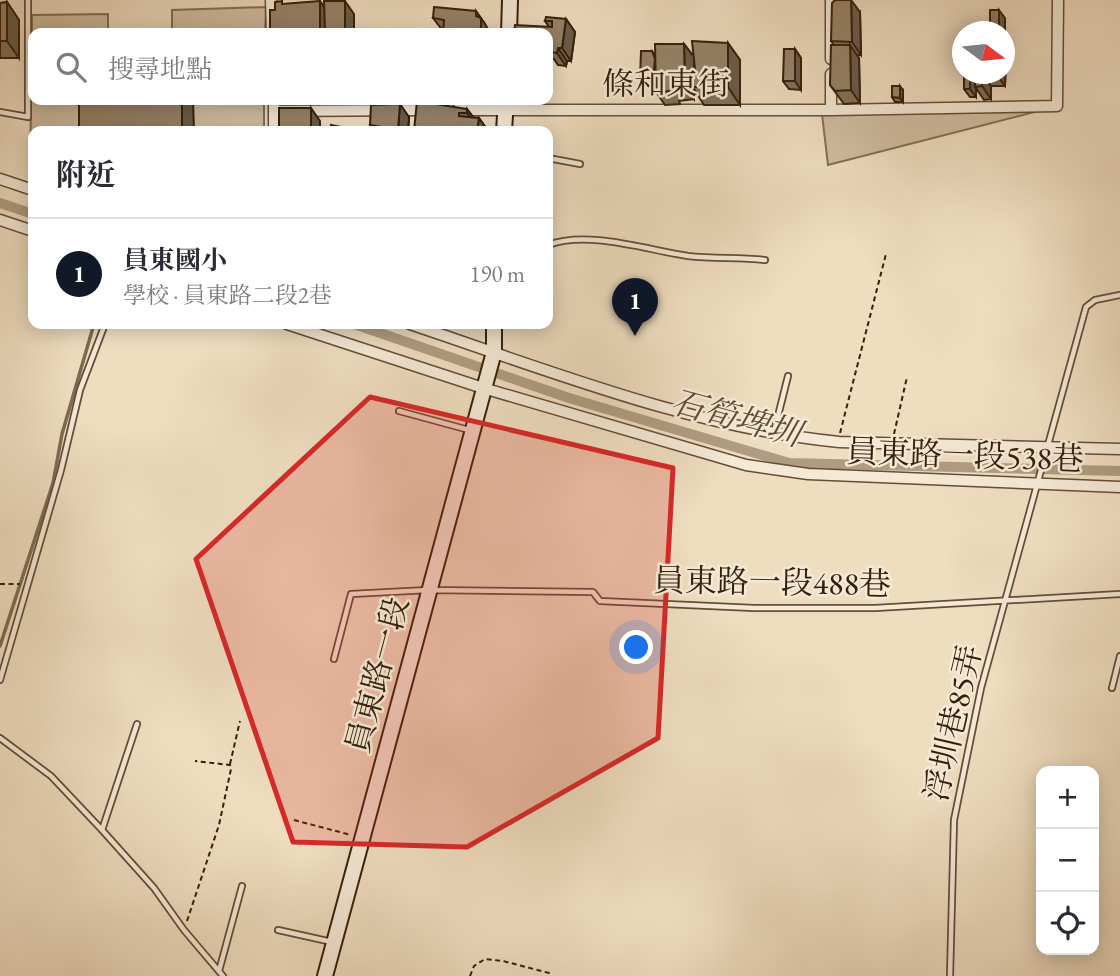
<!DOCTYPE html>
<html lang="zh-TW">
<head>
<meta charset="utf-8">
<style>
	:root { --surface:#fff; --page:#f7f7f7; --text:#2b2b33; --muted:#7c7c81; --line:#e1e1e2; --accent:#111827 }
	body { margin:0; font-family:"EB Garamond","Noto Serif TC",serif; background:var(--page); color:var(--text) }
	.controls { position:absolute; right:21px; bottom:21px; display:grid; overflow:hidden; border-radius:14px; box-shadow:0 4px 18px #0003 }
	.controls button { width:63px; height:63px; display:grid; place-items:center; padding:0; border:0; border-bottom:2px solid var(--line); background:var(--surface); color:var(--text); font:35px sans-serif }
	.compass { position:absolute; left:952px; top:21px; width:63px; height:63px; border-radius:50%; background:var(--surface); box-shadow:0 4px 18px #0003; rotate:105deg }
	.you { position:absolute; left:637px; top:648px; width:24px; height:24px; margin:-18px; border:5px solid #fff; border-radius:50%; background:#1a73e8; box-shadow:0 0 0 10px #1a73e833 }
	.badge { display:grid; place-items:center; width:46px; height:46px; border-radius:50%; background:var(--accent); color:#fff; font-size:23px; font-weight:700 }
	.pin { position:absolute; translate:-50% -58px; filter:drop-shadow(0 2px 4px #0008) }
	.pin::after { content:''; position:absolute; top:37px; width:24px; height:21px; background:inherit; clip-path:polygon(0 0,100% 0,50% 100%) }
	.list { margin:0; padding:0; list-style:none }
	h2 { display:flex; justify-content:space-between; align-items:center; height:91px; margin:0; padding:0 28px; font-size:30px }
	h2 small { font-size:23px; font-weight:400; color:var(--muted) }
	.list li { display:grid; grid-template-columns:46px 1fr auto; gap:21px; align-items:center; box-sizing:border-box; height:112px; padding:0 28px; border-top:2px solid var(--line) }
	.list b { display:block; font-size:26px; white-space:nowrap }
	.list p { margin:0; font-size:23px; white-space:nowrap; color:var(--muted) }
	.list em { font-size:23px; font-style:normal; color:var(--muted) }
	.icon { flex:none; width:38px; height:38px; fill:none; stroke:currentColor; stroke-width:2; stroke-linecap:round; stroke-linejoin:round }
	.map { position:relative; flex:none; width:1120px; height:976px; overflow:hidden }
	.search { position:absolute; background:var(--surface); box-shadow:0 4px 18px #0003; left:28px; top:28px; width:525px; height:77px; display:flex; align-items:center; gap:18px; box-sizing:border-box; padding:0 24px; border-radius:14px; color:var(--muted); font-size:26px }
	.panel { position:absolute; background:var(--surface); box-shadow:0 4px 18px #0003; left:28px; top:126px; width:525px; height:203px; border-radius:14px }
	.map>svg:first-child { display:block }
	.green { fill:#d0bda1; stroke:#836e55; stroke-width:2 }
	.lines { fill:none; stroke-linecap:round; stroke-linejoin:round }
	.stream { stroke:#7f6a52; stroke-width:3.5 }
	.canal { stroke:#b09c82; stroke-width:10 }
	.lane-casing { stroke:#644e37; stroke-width:8 }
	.street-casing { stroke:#644e37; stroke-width:13 }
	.secondary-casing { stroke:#361f09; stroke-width:18 }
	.path { stroke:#361f09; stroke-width:2; stroke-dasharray:5 3.5; stroke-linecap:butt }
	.lane { stroke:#f5e9d6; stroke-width:4.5 }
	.street { stroke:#f5e9d6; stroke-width:10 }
	.secondary { stroke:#f5e9d6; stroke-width:14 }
	.wall { fill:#817059; stroke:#361f09; stroke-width:2 }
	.shaded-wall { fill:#695b49; stroke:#361f09; stroke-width:2 }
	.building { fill:#968268; stroke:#361f09; stroke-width:2 }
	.marked { fill:#d62828; fill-opacity:0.2; stroke:#d62828; stroke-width:5; stroke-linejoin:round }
	.labels { text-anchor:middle; stroke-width:5; stroke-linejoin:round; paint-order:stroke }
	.street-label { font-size:32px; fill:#361f09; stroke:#f5e9d6 }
	.water-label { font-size:33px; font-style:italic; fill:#614b33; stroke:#f5e9d6 }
</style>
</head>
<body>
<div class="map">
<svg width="1120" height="976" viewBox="0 0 1120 976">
	<rect width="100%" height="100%" fill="#efddc0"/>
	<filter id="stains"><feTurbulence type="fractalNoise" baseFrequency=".00286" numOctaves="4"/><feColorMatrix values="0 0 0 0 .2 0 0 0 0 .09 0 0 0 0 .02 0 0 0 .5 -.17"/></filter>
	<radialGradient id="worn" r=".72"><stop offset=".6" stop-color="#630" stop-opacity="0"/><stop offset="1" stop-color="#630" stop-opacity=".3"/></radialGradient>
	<path class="green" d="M266,7L265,33H172V10Z
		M108,14V33H33V100H264V131H33V185L30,184L32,15Z
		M1050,108L828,165L822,114Z"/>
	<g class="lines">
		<path class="stream" d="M0,646L53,483L62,434L94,324"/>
		<path class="canal" d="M0,203L33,214
			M354,324L569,398L789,463L1120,471"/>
		<g class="lane-casing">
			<path id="lane" d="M0,112L28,117V0
				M548,158L580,164
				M548,245C588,230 647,250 688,256C714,259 740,257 765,260
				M399,411L469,430
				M774,432L788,376
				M334,659L351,594L428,590L593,592L600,601L754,608H875L1120,594
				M0,680L61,470L80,390L105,324
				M1112,688L1120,656
				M0,738L51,776L102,830L154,888L184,930L223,976
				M102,830L137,724
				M278,930L332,942
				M219,971L242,886
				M950,976L954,820L981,688L1086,307L1095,300L1120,295"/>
		</g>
		<g class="street-casing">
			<path id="street" d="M271,0L272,33
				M831,0V59
				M831,74V110
				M274,100V131
				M457,110H831L1057,106L1058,0
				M274,111L428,110
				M0,179L33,190
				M0,220L33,231
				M287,324L483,388L746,465L808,474L1120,487
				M410,324C551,371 690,427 839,442L1120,449"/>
		</g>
		<g class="secondary-casing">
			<path id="secondary" d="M509,33L510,0
				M504,131L506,100
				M325,976L494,352V324"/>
		</g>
		<path class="path" d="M840,433L886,254
			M894,434L907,377
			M0,584H20
			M230,764L240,721
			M294,820L351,835
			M187,921L219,825L231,769L230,765L195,761
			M470,976L474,966L485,959L503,961L549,973V976"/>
		<use href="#lane" class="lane"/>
		<use href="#street" class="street"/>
		<use href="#secondary" class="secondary"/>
	</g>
	<path class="wall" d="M7,2L19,20V58H0V3Z
		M476,11L485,24L490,33H443V31L433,18Z
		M860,12L861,55H857L859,58L860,103L844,104L830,85L834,45L831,41Z
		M566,19L575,32L571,61H567L566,66L558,65L554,59L548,58V33L549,27L545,21Z
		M728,43L740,60V105H704L694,89V99L679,101L680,104L665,105L656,92V86H646L640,78L652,51L655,55L684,44L694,57V69H695Z
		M795,49L801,58V90L789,89L783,81Z
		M1006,58L1005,86H991V99L984,100L976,88V97H970L964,89V74H1004Z
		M903,90V102H895L892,97Z
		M374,100H395V103H376Z
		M463,100H485V103H465Z
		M467,109L474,118H479L488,131H414Z
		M409,117L408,131H374L370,125Z"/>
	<path class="shaded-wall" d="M851,0L860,12L861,55L852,42Z
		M320,1L332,18V33H320Z
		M345,1L354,14V33H345Z
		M7,2L19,20V58L7,41Z
		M999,10L1005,18V53L1004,32H999Z
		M476,11L485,24L490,33H480L476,16Z
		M566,19L575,32L571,61L562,48Z
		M728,43L740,60V105L728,87Z
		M684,44L694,57V87H692L694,89V99L685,86Z
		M850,45L859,58L860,103L851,90Z
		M558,48L567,61L566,66L557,53Z
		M795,49L801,58V90L795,81Z
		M1004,56L1006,58L1005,86L996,74H1004Z
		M970,74H976L975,87L976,88V97L970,89Z
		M982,74L991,86V99L982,86Z
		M900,86L903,90V102L900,98Z
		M182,100H193L194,131H182Z
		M400,104L409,117L408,131L398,130Z
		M311,108L320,121V131H311Z
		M467,109L478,124L479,118L488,131H477V128L467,113Z"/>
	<path class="building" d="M835,0H851L852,42L831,41L832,3Z
		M282,1V4L320,1V33H270V10H275V2Z
		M324,1H345V33H325Z
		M7,2V41H0V3Z
		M434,7L476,11V16L481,18V25L480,33H443L444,20L433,18Z
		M990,10H999V32H990Z
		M546,17L566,19L562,48H558L557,53L549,52L548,33H514L515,25L552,27V21H545Z
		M692,41L728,43V87H692V69H695Z
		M655,44H684L685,86L670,88L671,91L656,92Z
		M831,45H850L851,90L835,91L830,85Z
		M784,49H795V81H783Z
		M641,51H652L655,59L653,77L640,78Z
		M964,74H970V89H964Z
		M975,74H982V86L975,87Z
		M892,86H900V98L892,97Z
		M79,100H182V131H79Z
		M417,101L467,109V113H459V116L479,118L477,131H414Z
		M400,104L398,130L370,125L371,105Z
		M279,108H311V131H279Z
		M331,125L361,131H329Z"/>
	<path class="marked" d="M370,397L673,468L658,738L467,847L293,842L196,559Z"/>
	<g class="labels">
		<g class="street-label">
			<text x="666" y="95">條和東街</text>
			<text transform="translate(965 455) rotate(2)" y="11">員東路一段538巷</text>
			<text transform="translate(772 582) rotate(1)" y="11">員東路一段488巷</text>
			<text transform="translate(377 675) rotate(-75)" y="11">員東路一段</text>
			<text transform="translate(953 723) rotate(-77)" y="11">浮圳巷85弄</text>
		</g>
		<g class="water-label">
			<text transform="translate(736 417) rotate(15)" y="12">石筍埤圳</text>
		</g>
	</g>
	<rect width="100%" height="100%" filter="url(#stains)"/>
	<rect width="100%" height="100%" fill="url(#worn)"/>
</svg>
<div class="controls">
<button>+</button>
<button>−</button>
<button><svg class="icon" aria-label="locate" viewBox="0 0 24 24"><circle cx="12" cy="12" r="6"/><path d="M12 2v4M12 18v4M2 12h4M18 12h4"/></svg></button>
</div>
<svg class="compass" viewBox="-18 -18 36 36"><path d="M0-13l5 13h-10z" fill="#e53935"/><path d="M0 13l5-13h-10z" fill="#7c7c81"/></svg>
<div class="you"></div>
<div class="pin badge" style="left:635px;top:336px">1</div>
<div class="search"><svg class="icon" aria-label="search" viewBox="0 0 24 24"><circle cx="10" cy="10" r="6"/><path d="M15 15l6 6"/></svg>搜尋地點</div>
<section class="panel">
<h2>附近<small></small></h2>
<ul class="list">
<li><span class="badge">1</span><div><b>員東國小</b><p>學校 · 員東路二段2巷</p></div><em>190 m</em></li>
</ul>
</section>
</div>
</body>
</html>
